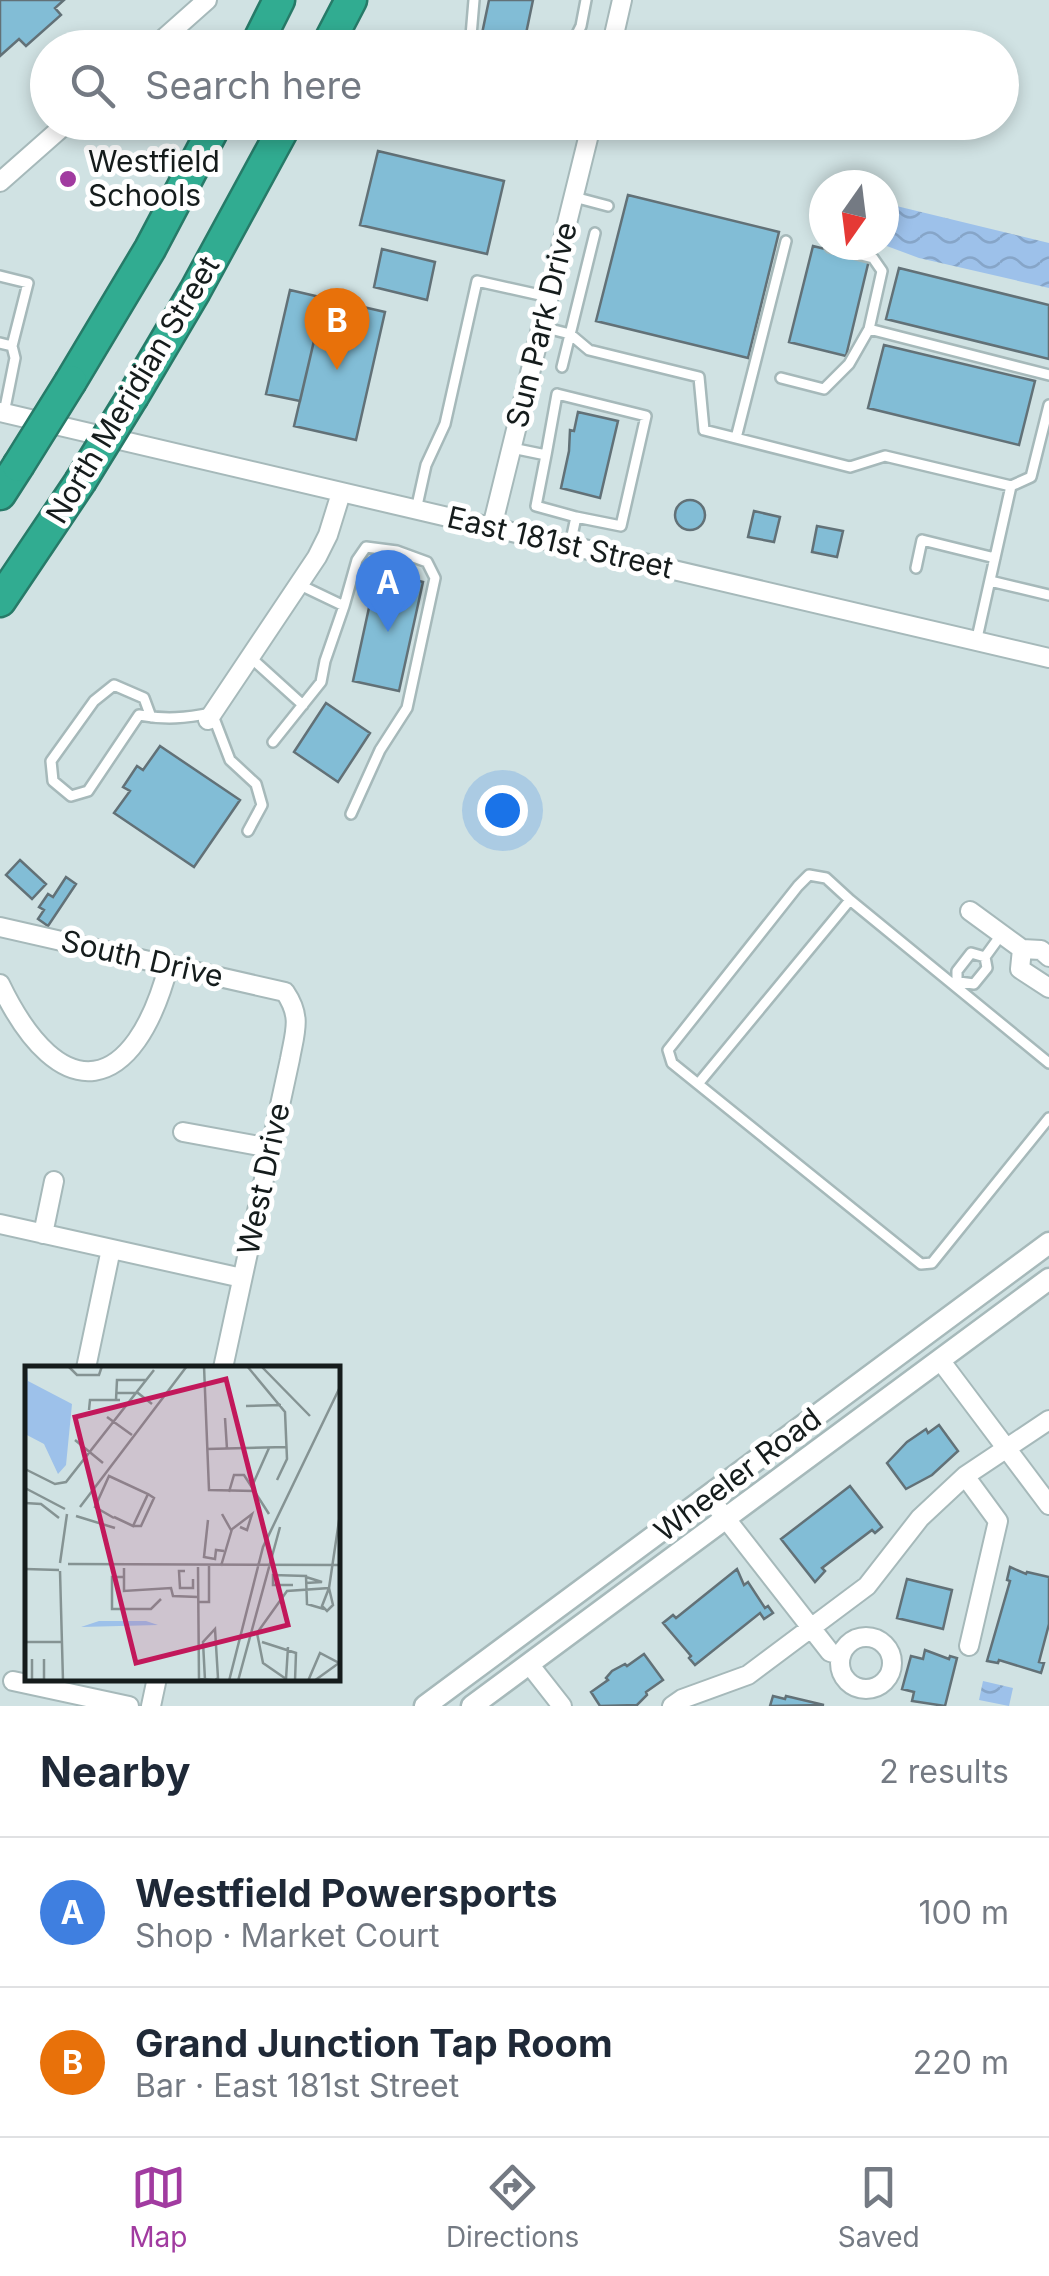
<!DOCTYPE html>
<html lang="en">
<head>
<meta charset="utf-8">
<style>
	:root { --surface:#fff; --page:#f6f6f7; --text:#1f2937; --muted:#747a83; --line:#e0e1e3; --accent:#a13ba0 }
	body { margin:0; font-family:Inter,sans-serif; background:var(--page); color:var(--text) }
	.compass { position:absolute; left:809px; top:170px; width:90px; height:90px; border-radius:50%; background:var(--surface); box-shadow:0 5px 15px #0003; rotate:194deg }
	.you { position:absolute; left:502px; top:810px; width:35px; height:35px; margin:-25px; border:8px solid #fff; border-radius:50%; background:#1a73e8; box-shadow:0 0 0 15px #1a73e833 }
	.badge { display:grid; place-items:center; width:65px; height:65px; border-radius:50%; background:var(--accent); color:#fff; font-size:32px; font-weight:700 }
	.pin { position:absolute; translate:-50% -82px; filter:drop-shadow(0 2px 5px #0008) }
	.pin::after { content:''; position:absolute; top:52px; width:35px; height:30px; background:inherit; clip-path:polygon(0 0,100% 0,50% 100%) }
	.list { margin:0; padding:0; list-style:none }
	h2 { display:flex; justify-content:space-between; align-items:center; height:130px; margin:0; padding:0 40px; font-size:42px }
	h2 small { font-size:32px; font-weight:400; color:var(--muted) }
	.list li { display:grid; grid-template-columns:65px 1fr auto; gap:30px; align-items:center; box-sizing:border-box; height:150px; padding:0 40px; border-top:2px solid var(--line) }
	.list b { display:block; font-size:38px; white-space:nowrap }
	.list p { margin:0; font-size:32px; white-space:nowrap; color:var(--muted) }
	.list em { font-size:32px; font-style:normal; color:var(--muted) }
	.icon { flex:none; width:55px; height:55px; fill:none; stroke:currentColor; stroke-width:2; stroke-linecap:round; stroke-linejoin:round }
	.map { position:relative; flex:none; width:1049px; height:1706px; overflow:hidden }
	.search { position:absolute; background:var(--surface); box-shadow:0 5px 15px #0003; left:30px; right:30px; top:30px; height:110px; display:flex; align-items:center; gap:25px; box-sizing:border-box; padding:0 35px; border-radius:55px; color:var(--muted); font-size:38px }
	.sheet { height:430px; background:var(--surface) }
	nav { display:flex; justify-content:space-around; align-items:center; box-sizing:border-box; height:140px; border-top:2px solid var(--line); background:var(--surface); font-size:28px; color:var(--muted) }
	nav a { display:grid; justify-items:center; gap:5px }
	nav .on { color:var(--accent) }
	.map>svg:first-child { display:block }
	.water { fill:url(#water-waves) }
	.building { fill:#82bdd6; stroke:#627177; stroke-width:2.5 }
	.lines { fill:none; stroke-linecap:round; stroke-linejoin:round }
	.service-casing { stroke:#a6b9ba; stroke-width:14 }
	.minor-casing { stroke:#a6b9ba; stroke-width:22 }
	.tertiary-casing { stroke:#a6b9ba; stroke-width:25 }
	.motorway-casing { stroke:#277a68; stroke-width:35 }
	.service { stroke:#fff; stroke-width:9 }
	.minor { stroke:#fff; stroke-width:18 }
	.tertiary { stroke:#fff; stroke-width:20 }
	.motorway { stroke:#31ac91; stroke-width:30 }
	.motorway-bridge-casing { stroke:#277a68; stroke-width:35; stroke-linecap:butt }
	.motorway-bridge { stroke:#31ac91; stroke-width:30 }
	.poi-dot { fill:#a13ba0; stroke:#fff; stroke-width:4 }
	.labels { text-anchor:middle; stroke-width:10; stroke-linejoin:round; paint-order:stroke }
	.poi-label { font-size:30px; fill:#151c1c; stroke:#fff; text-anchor:start }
	.street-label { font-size:30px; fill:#151c1c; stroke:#fff }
	.inset-road { fill:none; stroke:#859393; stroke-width:2.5 }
	.view { fill:#c2185b; fill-opacity:0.15; stroke:#c2185b; stroke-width:5 }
	.inset-edge { fill:none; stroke:#151c1c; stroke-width:5 }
</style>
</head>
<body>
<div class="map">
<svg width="1049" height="1706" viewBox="0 0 1049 1706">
	<defs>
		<pattern id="water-waves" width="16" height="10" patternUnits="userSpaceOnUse" patternTransform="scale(2.5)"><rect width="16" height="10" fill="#9dc1ea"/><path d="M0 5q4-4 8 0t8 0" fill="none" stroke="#86a5c8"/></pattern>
	</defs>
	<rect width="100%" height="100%" fill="#d0e2e3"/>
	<path class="water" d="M884,203L1049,243V288L919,258L884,245Z
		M983,1681L1013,1688L1009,1706L979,1700Z"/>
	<path class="building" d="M0,0H64L55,8L61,15L26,46L19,39L0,56Z
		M489,0H533L523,48H479Z
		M378,151L504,181L487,254L360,225Z
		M628,195L779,232L748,358L596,321Z
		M813,246L869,260L846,356L789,342Z
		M382,249L435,262L427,300L374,287Z
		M899,268L1049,305V359L886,319Z
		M290,290L324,298L300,401L266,394Z
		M324,298L385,312L356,440L294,426Z
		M884,345L1035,381L1019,445L868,408Z
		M578,412L618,421L600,498L561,488L569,451L570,430L574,431Z
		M675 515a15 15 0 1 1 30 0a15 15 0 1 1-30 0Z
		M754,511L780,517L774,542L748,537Z
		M817,526L843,531L837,557L812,552Z
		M377,571L423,582L399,691L353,681Z
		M326,703L370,733L338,782L294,752Z
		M160,746L240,800L194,867L114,813L130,791L123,787L137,766L143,770Z
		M20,860L46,884L32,899L6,875Z
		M66,877L76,884L48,926L38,919L44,910L39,907L48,894L53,897Z
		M939,1425L958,1451L932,1475L906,1489L887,1463L907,1442L926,1429L928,1433Z
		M850,1486L882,1527L875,1533L872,1530L822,1568L825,1571L815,1582L781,1539Z
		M1010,1567L1026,1574L1027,1572L1049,1577V1624L1039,1662L1044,1663L1041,1673L999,1660L998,1663L987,1661L1010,1581L1007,1580Z
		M737,1569L744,1585L748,1582L765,1608L768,1606L773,1613L764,1619L760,1613L695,1665L689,1658L691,1656L663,1623L673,1615L676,1618Z
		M907,1579L952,1590L943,1629L897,1618Z
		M925,1650L949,1659L950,1656L957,1658L945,1706L912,1701L914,1692L902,1689L911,1656L923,1659Z
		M644,1654L663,1680L646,1692L647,1695L637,1705L600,1706L591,1692L608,1680L606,1678L612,1671L625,1664L627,1666Z
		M773,1696L785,1699L786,1696L824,1705L770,1706Z"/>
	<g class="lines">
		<g class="service-casing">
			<path id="service" d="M470,48L474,0
				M570,48L581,26L586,0
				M574,197L608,206
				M830,247L873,258L882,271L869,329
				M0,276L28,283L12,346L0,343
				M542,327L570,334L589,350L699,377L704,430L850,467L885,456L1011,486L977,638
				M562,367L595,233
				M781,378L824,389L849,364L869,329L1049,375
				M4,413L15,358L12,346
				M736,438L786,241
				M512,448L546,455L536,506L576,517L570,545
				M546,455L557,394L646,416L621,526L576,517
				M1011,486L1031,477L1049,405
				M416,510L426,465L445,424L477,281L549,297
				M916,568L922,540L995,558
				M990,581L1049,595
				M298,584L344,606L357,560L366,547L397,551L427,562L435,578L407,708L380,750L351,814
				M250,657L303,705
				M151,717L144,698L114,685L94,701L51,761L53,781L71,796L88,791L139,715C166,720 186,718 212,713L230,760L256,784L262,805L248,831
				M273,742L321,682L325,661L344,606
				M959,982L974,984L987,968L985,957L1001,935
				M957,985V971L971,953L985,957
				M1049,1063L850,900L698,1084L921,1264L932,1263L1049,1118
				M698,1084L672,1063L668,1050L798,886L809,875L826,878L850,900"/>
		</g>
		<g class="minor-casing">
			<path id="minor" d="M153,48L207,0
				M611,48L622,0
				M0,182L68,122
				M0,412L1049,658
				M492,527L592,122
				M208,720L317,557L328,535L341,493
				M970,911L1022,949L1041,950L1049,957
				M0,927L285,992C302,1017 295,1031 290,1059L223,1368
				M1022,949L1020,969L1049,988
				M0,984C61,1111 135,1095 169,964
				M183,1132L270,1148
				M0,1224L242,1278
				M43,1234L54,1181
				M940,1360L1049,1505
				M86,1368L111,1249
				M965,1476L998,1521L969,1646
				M709,1497L830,1652L841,1655
				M840 1663a26 26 0 1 1 52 0a26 26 0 1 1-52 0Z
				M529,1664L562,1706
				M13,1681L129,1706
				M151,1706L157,1678
				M672,1706L682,1699L748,1675L867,1586L920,1518L965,1476L1049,1420"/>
		</g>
		<g class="tertiary-casing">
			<path id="tertiary" d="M425,1706L1049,1243
				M472,1706L1049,1279"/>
		</g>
		<g class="motorway-casing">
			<path id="motorway" d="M255,48L279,0
				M326,48L351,0
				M71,381L150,249L217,122
				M133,396L195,291L287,122
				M0,494L18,466
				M0,601L80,482"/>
		</g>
		<use href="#service" class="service"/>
		<use href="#minor" class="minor"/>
		<use href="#tertiary" class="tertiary"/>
		<use href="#motorway" class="motorway"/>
		<g class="motorway-bridge-casing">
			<path id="motorway-bridge" d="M18,466L71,381
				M80,482L133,396"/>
		</g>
		<use href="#motorway-bridge" class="motorway-bridge"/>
	</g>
	<circle class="poi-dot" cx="68" cy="179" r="10"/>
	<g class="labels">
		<g class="poi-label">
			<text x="88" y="172">Westfield<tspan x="88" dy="34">Schools</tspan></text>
		</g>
		<g class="street-label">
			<text transform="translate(542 325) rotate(-76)" y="10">Sun Park Drive</text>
			<text transform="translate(133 390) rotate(-59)" y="10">North Meridian Street</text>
			<text transform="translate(560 543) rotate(13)" y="10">East 181st Street</text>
			<text transform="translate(142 959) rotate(13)" y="10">South Drive</text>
			<text transform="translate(264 1179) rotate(-78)" y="10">West Drive</text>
			<text transform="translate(738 1475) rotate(-37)" y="10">Wheeler Road</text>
		</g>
	</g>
	<g transform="translate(25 1366)">
		<rect width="315" height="315" fill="#d0e2e3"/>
		<path d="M2,0L3,15L47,38L41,99L33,108L19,78L0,68ZM74,255H121L133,259L56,261Z" fill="#9dc1ea"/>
		<path class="inset-road" d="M43,0L52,9H74L77,0M179,0L184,124L230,125M222,0L260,46L262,93L252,114M236,0L285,50M91,27H113L127,38M91,34L92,14H122M221,40L256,39M64,44L65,34H95M82,51L107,69M200,52L202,83M50,74L78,97M182,83L261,81M0,103L30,118L41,116L129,4M228,118L244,82M0,122L40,143M204,126L209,109H219L244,148M0,137L16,138L34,152M55,141L162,0M197,148L206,164L227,148L222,164L215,161M51,150L90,162M89,152L70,141L84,110L123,128L108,160L89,151M183,154L179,191L190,193L191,184L199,185M108,160H116L129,132L123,128M35,197L42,148M43,198L315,199M196,200L207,163M173,201L174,315M99,202V225L146,222L148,230L173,231M0,203L34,204M35,205L38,315M160,205H154L155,222H168V213M99,211H87V243H126L136,233M281,211L297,216L281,217M268,219H248V209L281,210L282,238L299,243M304,222L308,239L302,245L297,240ZM173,236H184V200M0,276H38M237,276L271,287L270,315M7,293V314H19V293M174,313L190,314L193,312L190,263L178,276L180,314M261,313L263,281M204,315L238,181L315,21M213,315L255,161M264,315L238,297L232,267L262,225L304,222L315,148M283,315L295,287L314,297L289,315"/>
		<path class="view" d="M201,13L263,259L111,297L50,51Z"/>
		<rect width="315" height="315" class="inset-edge"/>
	</g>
</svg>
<svg class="compass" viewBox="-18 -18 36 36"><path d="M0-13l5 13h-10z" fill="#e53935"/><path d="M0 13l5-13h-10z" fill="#747a83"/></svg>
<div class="you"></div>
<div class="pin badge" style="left:388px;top:632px;background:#3f7fe0">A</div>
<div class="pin badge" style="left:337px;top:370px;background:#e8710a">B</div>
<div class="search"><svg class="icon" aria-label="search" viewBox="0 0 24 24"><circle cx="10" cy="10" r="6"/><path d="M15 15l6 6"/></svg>Search here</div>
</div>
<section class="sheet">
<h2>Nearby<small>2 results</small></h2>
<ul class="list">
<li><span class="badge" style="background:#3f7fe0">A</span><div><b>Westfield Powersports</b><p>Shop · Market Court</p></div><em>100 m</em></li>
<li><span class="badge" style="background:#e8710a">B</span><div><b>Grand Junction Tap Room</b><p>Bar · East 181st Street</p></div><em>220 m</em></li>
</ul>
</section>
<nav>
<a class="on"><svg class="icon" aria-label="map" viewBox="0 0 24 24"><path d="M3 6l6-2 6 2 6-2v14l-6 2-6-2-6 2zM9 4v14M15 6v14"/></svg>Map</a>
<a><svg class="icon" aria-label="directions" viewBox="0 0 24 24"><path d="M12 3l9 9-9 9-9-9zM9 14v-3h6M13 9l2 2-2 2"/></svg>Directions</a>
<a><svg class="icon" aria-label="saved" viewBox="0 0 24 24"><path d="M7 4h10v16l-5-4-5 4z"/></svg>Saved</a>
</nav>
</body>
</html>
